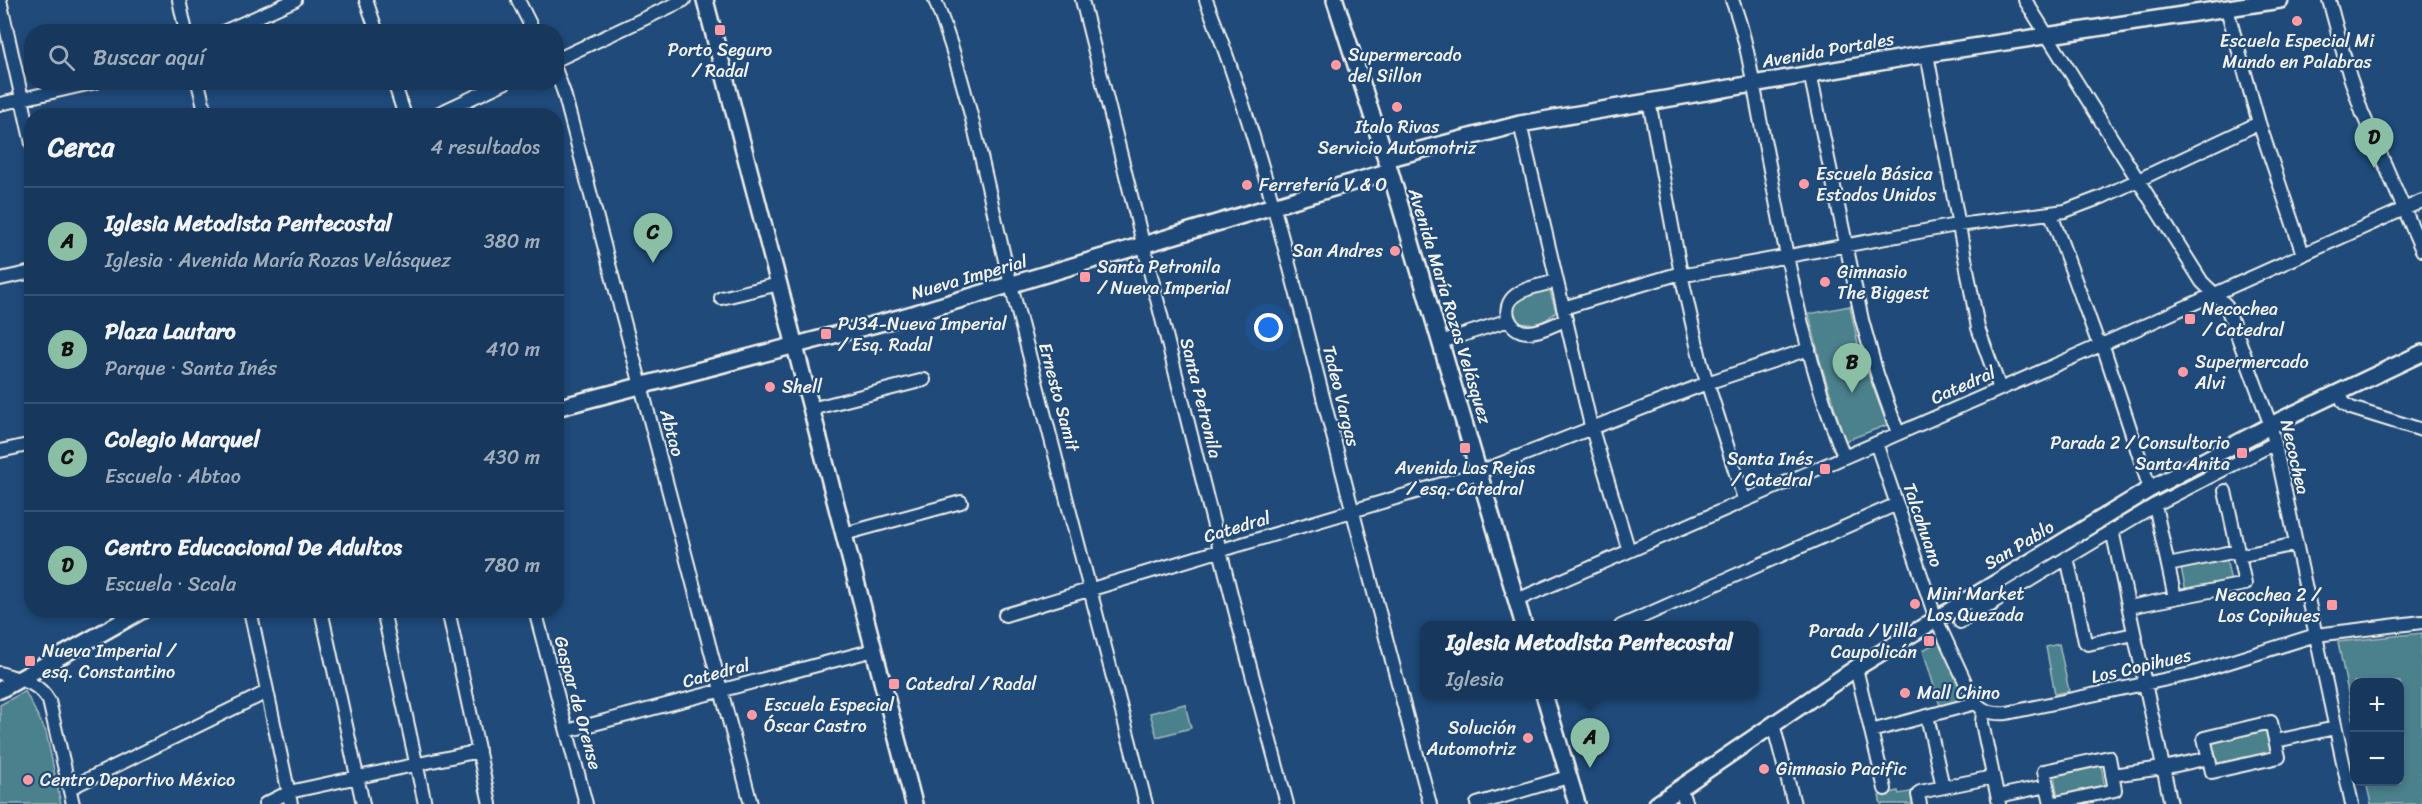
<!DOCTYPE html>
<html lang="es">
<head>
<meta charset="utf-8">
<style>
	:root { --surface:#17385c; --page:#203f62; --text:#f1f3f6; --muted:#9eacbb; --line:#365272; --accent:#8abfa5 }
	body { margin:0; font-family:Sriracha,sans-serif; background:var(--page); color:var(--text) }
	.controls { position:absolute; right:18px; bottom:18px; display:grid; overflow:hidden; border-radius:12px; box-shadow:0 3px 9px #0003 }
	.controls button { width:54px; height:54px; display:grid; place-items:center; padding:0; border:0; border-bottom:2px solid var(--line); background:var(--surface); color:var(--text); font:30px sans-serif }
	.you { position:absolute; left:1269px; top:328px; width:21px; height:21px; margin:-15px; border:4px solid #fff; border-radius:50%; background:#1a73e8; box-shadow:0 0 0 9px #1a73e833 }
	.badge { display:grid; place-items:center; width:39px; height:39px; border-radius:50%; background:var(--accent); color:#111; font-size:20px; font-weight:700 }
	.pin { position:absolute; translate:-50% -50px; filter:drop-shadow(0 2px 3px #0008) }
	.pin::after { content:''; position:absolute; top:32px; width:21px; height:18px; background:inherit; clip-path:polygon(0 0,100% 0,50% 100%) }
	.popup { position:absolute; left:1420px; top:621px; width:339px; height:78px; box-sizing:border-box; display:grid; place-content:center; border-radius:12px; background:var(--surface); filter:drop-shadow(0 2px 4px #0005); font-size:20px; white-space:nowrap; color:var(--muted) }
	.popup b { font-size:22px; color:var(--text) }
	.popup::after { content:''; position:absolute; left:50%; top:100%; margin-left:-12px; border:12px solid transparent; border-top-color:var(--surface) }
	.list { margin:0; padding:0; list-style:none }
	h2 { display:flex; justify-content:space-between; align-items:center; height:78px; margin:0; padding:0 24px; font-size:26px }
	h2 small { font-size:20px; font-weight:400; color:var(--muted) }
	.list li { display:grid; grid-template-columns:39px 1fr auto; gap:18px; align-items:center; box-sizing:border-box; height:108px; padding:0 24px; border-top:2px solid var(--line) }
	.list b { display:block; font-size:22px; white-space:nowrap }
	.list p { margin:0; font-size:20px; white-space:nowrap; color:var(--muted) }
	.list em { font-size:20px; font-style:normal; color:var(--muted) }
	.icon { flex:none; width:33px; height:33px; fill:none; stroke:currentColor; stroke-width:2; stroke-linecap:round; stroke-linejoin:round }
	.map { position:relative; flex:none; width:2422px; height:804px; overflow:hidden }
	.search { position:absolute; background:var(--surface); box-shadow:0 3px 9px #0003; left:24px; top:24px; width:540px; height:66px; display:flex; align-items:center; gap:15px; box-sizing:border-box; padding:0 21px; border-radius:24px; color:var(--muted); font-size:22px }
	.panel { position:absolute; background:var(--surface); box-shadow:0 3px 9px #0003; left:24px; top:108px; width:540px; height:510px; border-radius:24px }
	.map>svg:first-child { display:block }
	.green { fill:#4c808d; stroke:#a0b8ba; stroke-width:1.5 }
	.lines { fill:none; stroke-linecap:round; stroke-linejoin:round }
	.minor-casing { stroke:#f4f1e8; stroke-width:16 }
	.major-casing { stroke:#f4f1e8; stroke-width:20 }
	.minor { stroke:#1f4a7a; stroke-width:12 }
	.major { stroke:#1f4a7a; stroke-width:15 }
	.poi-dot { fill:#ff9aa2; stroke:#1f4a7a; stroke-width:2 }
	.labels { text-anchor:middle; stroke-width:4.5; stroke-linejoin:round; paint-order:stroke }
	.poi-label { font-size:18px; fill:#f4f1e8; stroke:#1f4a7a; text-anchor:start }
	.street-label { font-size:18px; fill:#f4f1e8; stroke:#1f4a7a }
</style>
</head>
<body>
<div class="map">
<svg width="2422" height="804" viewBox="0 0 2422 804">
	<rect width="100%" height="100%" fill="#1f4a7a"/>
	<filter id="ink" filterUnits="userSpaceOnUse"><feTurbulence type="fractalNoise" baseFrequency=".0167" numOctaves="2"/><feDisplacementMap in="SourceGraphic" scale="12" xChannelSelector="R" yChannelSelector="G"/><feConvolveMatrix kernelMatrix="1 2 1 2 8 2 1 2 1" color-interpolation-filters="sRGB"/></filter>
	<g filter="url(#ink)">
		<path class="green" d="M1549,288L1556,311C1544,324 1536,326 1519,323L1512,308L1520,296Z
			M1850,306L1859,349L1887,425L1845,441L1820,361L1809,314Z
			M2226,558L2231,582L2186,591L2181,568Z
			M2422,633V804H2371L2366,782H2400V682H2354V723L2338,642Z
			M1939,641L1968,701L1940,706L1923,650Z
			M2059,644L2069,691L2055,694L2046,647Z
			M25,691L46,732L61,804H0V705Z
			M1185,704L1191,728L1157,737L1150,713Z
			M2267,722L2273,753L2216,764L2208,738Z
			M2101,765L2105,789L2058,799L2054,775Z
			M1898,791L1899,794L1915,791L1918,804H1881L1879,796Z"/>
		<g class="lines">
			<g class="minor-casing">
				<path id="minor" d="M0,0L32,144
					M179,0L186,32
					M366,0L377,32
					M518,0L534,32
					M935,0C971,92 987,190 1011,285C1055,458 1101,631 1146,804
					M1082,0L1239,626L1287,804
					M1206,0C1258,133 1291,271 1326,409C1360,541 1395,672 1430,804
					M1732,0C1748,41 1753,86 1762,129C1784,238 1801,352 1844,456
					M2025,0L2202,282L2226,305L2271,426L2352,804
					M2329,0L2349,74L2362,112L2422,250
					M2227,9L2259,123L2303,254
					M223,32L295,0
					M1927,54L1978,328L2000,389
					M556,60L684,0
					M556,71L564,93L751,804
					M1810,73L1862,320L1877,374L1898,433
					M198,82L206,116
					M394,82L405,116
					M1649,101L1681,274L1701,363L1744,499
					M0,104L96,82
					M433,116L506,82
					M1520,124L1591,426L1629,551
					M2051,214L2096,337L2105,352L2150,489
					M0,279L32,272
					M1556,281C1544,285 1526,287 1516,295C1499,307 1509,333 1529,332C1541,332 1555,324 1565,320
					M721,298L779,284
					M1563,308L1674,275L1691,274L1951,226L2065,211L2102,197L2259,123
					M1441,342L1509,320
					M2339,393L2344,403L2351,408L2422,430
					M811,409L924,380
					M1876,443L1936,619L1973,699C1982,712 1992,714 2007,713L2191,674L2316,635L2422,622
					M0,451L32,444
					M2155,505L2175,598
					M2112,530L2171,804
					M844,534L961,502
					M2239,556L2296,544
					M2067,557L2085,642L2088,644L2134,634
					M2168,565L2237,551
					M1517,600L2101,345L2422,201
					M2129,607L2245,584L2225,491
					M250,610L291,804
					M321,610L363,804
					M383,610L425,804
					M448,610L490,804
					M535,610L586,804
					M1005,615L1469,476L1707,383L1809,349
					M1960,622L2155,505L2275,443
					M1621,626L1897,504
					M1856,668L1885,789
					M0,673C21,680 37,681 49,701L73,804
					M1983,710L1982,723L1999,804
					M1927,716L1943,787
					M2271,722L2279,757L2212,772L2204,738Z
					M1773,724L1794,804
					M567,731L874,650
					M1871,731L1976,703
					M2276,741L2335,728
					M2109,757L2115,790L2051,804L2044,771Z
					M2112,775L2163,768L2209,758
					M70,788L267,692
					M1680,788L1686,804
					M1998,796L2047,786
					M265,804L289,792L479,751
					M1477,804L1568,777
					M1920,804L1918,795L1920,792L1993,777"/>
			</g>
			<g class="major-casing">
				<path id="major" d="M705,0L914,804
					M1335,0L1390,171L1524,626
					M1386,159L1520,124L1927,54L2280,0
					M556,408L899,318L1390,171
					M1966,600L1990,604
					M0,690L143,610
					M1544,694L1577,804
					M1657,804L1856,668L2150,489L2283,419L2422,353"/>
			</g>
			<use href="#minor" class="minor"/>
			<use href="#major" class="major"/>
		</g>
	</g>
	<g class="poi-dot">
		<circle cx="2297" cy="21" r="6"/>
		<rect x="714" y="24" width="12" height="12" rx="3"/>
		<circle cx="1336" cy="65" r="6"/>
		<circle cx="1397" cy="107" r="6"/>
		<circle cx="1804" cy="184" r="6"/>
		<circle cx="1247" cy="185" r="6"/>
		<circle cx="1395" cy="251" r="6"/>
		<rect x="1079" y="271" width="12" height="12" rx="3"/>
		<circle cx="1825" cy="282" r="6"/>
		<rect x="2184" y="313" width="12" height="12" rx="3"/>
		<rect x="820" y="328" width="12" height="12" rx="3"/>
		<circle cx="2183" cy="372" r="6"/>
		<circle cx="770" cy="387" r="6"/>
		<rect x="1459" y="442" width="12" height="12" rx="3"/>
		<rect x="2236" y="447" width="12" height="12" rx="3"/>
		<rect x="1819" y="463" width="12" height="12" rx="3"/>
		<circle cx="1915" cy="604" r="6"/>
		<rect x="2326" y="599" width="12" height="12" rx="3"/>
		<rect x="1923" y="635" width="12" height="12" rx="3"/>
		<rect x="24" y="655" width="12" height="12" rx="3"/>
		<rect x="888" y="678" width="12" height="12" rx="3"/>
		<circle cx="1905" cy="693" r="6"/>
		<circle cx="752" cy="715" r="6"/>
		<circle cx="1528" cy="738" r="6"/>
		<circle cx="1764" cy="769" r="6"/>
		<circle cx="28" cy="780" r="6"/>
	</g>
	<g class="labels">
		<g class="poi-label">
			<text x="2297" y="47" text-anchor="middle">Escuela Especial Mi<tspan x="2297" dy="21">Mundo en Palabras</tspan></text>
			<text x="720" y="56" text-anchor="middle">Porto Seguro<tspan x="720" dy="21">/ Radal</tspan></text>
			<text x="1348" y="61">Supermercado<tspan x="1348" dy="21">del Sillon</tspan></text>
			<text x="1397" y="133" text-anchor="middle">Italo Rivas<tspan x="1397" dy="21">Servicio Automotriz</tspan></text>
			<text x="1816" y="180">Escuela Básica<tspan x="1816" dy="21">Estados Unidos</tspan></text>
			<text x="1259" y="191">Ferretería V &amp; O</text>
			<text x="1383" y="257" text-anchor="end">San Andres</text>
			<text x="1097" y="273">Santa Petronila<tspan x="1097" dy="21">/ Nueva Imperial</tspan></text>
			<text x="1837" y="278">Gimnasio<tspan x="1837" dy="21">The Biggest</tspan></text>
			<text x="2202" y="315">Necochea<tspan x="2202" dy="21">/ Catedral</tspan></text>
			<text x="838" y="330">PJ34-Nueva Imperial<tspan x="838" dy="21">/ Esq. Radal</tspan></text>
			<text x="2195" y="368">Supermercado<tspan x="2195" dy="21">Alvi</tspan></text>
			<text x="782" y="393">Shell</text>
			<text x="2230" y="449" text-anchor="end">Parada 2 / Consultorio<tspan x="2230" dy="21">Santa Anita</tspan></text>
			<text x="1813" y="465" text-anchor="end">Santa Inés<tspan x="1813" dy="21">/ Catedral</tspan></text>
			<text x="1465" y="474" text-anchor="middle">Avenida Las Rejas<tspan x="1465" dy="21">/ esq. Catedral</tspan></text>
			<text x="1927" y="600">Mini Market<tspan x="1927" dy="21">Los Quezada</tspan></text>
			<text x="2320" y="601" text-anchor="end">Necochea 2 /<tspan x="2320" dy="21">Los Copihues</tspan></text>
			<text x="1917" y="637" text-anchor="end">Parada / Villa<tspan x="1917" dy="21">Caupolicán</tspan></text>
			<text x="42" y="657">Nueva Imperial /<tspan x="42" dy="21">esq. Constantino</tspan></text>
			<text x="906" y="690">Catedral / Radal</text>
			<text x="1917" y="699">Mall Chino</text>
			<text x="764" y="711">Escuela Especial<tspan x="764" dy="21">Óscar Castro</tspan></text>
			<text x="1516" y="734" text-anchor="end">Solución<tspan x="1516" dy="21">Automotriz</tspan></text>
			<text x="1776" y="775">Gimnasio Pacific</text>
			<text x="40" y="786">Centro Deportivo México</text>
		</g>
		<g class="street-label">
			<text transform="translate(1828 50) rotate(-10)" y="6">Avenida Portales</text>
			<text transform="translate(969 277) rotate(-16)" y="6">Nueva Imperial</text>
			<text transform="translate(1450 306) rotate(73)" y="6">Avenida María Rozas Velásquez</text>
			<text transform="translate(1963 385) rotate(-24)" y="6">Catedral</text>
			<text transform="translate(1341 396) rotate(76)" y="6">Tadeo Vargas</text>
			<text transform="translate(1059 397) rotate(75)" y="6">Ernesto Samit</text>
			<text transform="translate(1201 398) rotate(76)" y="6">Santa Petronila</text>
			<text transform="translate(672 433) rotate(75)" y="6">Abtao</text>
			<text transform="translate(2295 457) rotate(77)" y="6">Necochea</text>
			<text transform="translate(1923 525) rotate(71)" y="6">Talcahuano</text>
			<text transform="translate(1237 527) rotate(-17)" y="6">Catedral</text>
			<text transform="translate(2019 545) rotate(-31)" y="6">San Pablo</text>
			<text transform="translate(2141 666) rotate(-13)" y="6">Los Copihues</text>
			<text transform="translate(716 673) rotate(-15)" y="6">Catedral</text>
			<text transform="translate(578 703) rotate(75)" y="6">Gaspar de Orense</text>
		</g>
	</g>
</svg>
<div class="controls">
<button>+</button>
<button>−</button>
</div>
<div class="you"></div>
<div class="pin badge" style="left:1590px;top:768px">A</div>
<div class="popup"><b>Iglesia Metodista Pentecostal</b>Iglesia</div>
<div class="pin badge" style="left:1852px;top:393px">B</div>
<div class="pin badge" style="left:653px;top:263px">C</div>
<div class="pin badge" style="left:2374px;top:168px">D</div>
<div class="search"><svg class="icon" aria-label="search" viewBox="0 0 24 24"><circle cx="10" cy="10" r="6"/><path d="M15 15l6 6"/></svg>Buscar aquí</div>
<section class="panel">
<h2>Cerca<small>4 resultados</small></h2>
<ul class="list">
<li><span class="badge">A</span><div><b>Iglesia Metodista Pentecostal</b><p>Iglesia · Avenida María Rozas Velásquez</p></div><em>380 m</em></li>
<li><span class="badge">B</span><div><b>Plaza Lautaro</b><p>Parque · Santa Inés</p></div><em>410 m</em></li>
<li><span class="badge">C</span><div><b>Colegio Marquel</b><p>Escuela · Abtao</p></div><em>430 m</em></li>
<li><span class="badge">D</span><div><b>Centro Educacional De Adultos</b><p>Escuela · Scala</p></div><em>780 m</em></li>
</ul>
</section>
</div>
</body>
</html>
